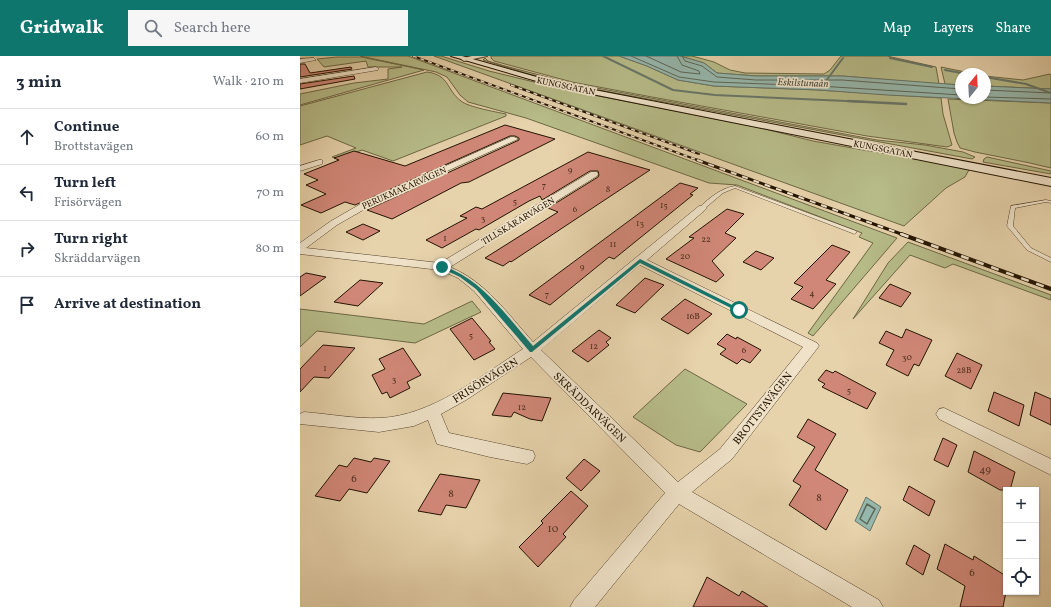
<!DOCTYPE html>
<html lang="en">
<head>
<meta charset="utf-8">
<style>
	:root { --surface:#fff; --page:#f6f6f7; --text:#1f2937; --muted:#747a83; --line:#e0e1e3; --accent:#0f766e }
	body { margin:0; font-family:Vollkorn,serif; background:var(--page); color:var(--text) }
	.controls { position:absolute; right:12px; bottom:12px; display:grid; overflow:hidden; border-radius:0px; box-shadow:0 1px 3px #0004 }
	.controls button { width:36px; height:36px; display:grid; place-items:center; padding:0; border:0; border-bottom:1px solid var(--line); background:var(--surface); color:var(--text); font:20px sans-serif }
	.compass { position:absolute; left:655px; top:12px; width:36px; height:36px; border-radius:50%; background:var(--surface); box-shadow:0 1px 3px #0004; rotate:18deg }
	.stop { position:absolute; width:12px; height:12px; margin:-9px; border:3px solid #0f766e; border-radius:50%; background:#fff }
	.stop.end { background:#0f766e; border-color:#fff; box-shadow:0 1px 4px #0008 }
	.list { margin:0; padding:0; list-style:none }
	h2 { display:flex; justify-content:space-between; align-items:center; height:52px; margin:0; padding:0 16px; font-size:17px }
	h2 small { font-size:13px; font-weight:400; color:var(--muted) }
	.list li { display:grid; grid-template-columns:26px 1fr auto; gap:12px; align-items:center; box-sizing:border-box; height:56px; padding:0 16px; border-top:1px solid var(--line) }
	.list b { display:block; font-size:15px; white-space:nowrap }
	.list p { margin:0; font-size:13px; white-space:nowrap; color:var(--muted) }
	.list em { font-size:13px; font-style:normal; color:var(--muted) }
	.icon { flex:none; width:22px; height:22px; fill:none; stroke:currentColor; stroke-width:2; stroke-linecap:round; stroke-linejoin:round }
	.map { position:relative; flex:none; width:751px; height:551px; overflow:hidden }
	header { display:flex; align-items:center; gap:24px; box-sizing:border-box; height:56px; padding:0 20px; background:var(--accent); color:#fff }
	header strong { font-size:19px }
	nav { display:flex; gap:22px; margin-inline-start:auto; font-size:14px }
	.search { width:280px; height:36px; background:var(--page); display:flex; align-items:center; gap:10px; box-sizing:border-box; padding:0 14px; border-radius:0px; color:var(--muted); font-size:15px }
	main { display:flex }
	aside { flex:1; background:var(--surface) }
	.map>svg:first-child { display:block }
	.green { fill:#b6bb88; stroke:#6c6744 }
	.water { fill:#96b7ac; stroke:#687568 }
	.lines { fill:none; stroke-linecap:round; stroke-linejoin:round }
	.shore-far1 { stroke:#5c6556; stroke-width:1 }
	.shore { stroke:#5c6556; stroke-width:1.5 }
	.stream-far1 { stroke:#687568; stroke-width:2 }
	.stream { stroke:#687568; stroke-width:2.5 }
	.building { fill:#d08777; stroke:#231301 }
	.service-casing { stroke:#54432c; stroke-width:1 }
	.minor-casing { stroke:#54432c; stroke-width:1 }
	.tertiary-casing { stroke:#54432c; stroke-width:2 }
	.secondary-casing { stroke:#231301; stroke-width:2 }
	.service { fill:#efe2c8; fill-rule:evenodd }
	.minor { fill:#efe2c8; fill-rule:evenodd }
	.tertiary { fill:#efe2c8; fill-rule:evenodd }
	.secondary { fill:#efe2c8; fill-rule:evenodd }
	.rail-far2-casing { stroke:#231301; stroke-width:2 }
	.rail-far1-casing { stroke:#231301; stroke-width:3 }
	.rail-casing { stroke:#231301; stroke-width:4 }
	.rail-far2 { stroke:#efe2c8; stroke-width:1.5; stroke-dasharray:4; stroke-linecap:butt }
	.rail-far1 { stroke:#efe2c8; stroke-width:2; stroke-dasharray:6; stroke-linecap:butt }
	.rail { stroke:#efe2c8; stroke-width:2.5; stroke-dasharray:8; stroke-linecap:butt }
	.route { fill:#0f766e }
	.labels { text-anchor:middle; stroke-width:3.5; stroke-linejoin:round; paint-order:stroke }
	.far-street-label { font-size:9px; fill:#231301; stroke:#efe2c8 }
	.number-label { font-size:9px; fill:#4e301e }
	.far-water-label { font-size:10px; font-style:italic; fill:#4b4c3d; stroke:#efe2c8 }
	.street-label { font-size:11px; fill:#231301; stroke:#efe2c8 }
	.near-number-label { font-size:11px; fill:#4e301e }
</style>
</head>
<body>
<header>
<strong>Gridwalk</strong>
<div class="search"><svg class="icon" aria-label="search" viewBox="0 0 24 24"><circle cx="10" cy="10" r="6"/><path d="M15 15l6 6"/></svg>Search here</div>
<nav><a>Map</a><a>Layers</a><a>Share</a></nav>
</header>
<main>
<aside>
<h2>3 min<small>Walk · 210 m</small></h2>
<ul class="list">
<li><svg class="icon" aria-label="ahead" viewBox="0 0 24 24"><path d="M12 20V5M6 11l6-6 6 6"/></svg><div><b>Continue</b><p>Brottstavägen</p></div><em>60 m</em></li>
<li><svg class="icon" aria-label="left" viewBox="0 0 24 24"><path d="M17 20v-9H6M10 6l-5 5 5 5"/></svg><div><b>Turn left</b><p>Frisörvägen</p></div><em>70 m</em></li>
<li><svg class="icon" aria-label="right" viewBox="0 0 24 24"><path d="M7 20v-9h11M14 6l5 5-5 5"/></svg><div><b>Turn right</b><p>Skräddarvägen</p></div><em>80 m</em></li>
<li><svg class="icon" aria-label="arrive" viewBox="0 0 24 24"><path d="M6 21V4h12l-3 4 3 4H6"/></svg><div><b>Arrive at destination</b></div></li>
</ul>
</aside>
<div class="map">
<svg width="751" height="551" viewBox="0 0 751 551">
	<rect width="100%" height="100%" fill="#e6d2ab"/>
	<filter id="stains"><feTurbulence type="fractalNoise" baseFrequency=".005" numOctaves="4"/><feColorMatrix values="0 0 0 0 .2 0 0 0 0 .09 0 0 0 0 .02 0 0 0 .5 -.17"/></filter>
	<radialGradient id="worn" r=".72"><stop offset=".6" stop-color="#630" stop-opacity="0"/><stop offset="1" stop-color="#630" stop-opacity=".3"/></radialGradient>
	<path class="green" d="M60,0H108L597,182L513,280L508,277L573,187L559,181L562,177L437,129L409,127L226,62L168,46L160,39L147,21L136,16Z
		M134,0H141L189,15L263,33L461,72L513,85L569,95L587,96L670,112L665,121L646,132L604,170Z
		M191,0H319L347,10L378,24L414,30L519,34L641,42L643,58L652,89L647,91L567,80L352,41L272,26L194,5L191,2Z
		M380,0H392L414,6L430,14L445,17L524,18L530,14L541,0H587L636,11L639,28L542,20H456L417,17L404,7Z
		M37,1H61L124,14L0,49V38L54,27L88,23V13L102,11H68L66,5L24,11L17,3Z
		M185,2L188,5L205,10L270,27L577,84L625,89L663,96L675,101L672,103L299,34L229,18L183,4Z
		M641,11L675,18H661V29L645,28Z
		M127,16C150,19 146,34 161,45C168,51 196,56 206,58V60L93,105L62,94L37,103L32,101L56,92L27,80L0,89V50Z
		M750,18L751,19V33L685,30V20L723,24Z
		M648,43L751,47V112L730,107L675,96L660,92L657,86L654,77Z
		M687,101L751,115V118L683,106L684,103Z
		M608,186L751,239V244L653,208L645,212L610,199L553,263L588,207Z
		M172,245L181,256L115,287L17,275L0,291V253L124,268Z
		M385,313L447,348L400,396L376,389L333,361Z"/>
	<path class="water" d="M319,0H380L404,7L417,17L456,20H542L661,29V42H685V30L751,33V47L587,39L519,34L414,30L378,24L347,10Z
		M566,441L581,451L570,475L555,465Z"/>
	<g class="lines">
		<path class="shore-far1" d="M331,0L379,21L414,26L519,30L661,39
			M346,0L381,16L400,18L399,15L382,9L377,0
			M382,0L385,5L402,10L417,21L456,24H542L661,33
			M685,34L751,37
			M685,41L751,43"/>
		<path class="shore" d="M567,448L575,453L567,468L560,463Z"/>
		<path class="stream-far1" d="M303,0L373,34L415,39L569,46
			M590,2L632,11
			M645,14L667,18
			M685,21L726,28L751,37
			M526,25L543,2"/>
		<path class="stream" d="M548,45L606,48"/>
	</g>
	<path class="building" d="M0,8H5L10,17L51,11L52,13L0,21Z
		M54,20L55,23L0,33V28Z
		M205,69L255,83L169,126L161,127L92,163L67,154L219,84V82L215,80H210L55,149L45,146L21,157L1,149L26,138L6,129L18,124L4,118L39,104L34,102L54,95L105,110Z
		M288,96L350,114L211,206L210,205L203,210L185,202L258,156L248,152L298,121L299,119L298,115H290L242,144L240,140L229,145L179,174L176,173L142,192L126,184L167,162L160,160L176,151L182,153Z
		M380,127L398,132L390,138L393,139L314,203L309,201L250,249L229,239Z
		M427,153L444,158L425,177L436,182L412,205L424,219L416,226L366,203L394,182L389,181Z
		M63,168L80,175L63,184L46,176Z
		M532,189L550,196L526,224L536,228L513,253L491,243L503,231L494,227Z
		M456,195L474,202L461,214L443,206Z
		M6,217L26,221L0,240V221Z
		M345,222L364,229L335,257L316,249Z
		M60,224L83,227L58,250L34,246Z
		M590,228L611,237L601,251L579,242Z
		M385,243L412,258L388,278L361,263Z
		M172,262L191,285L189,286L195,293L174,304L150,273Z
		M606,273L632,284L619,310L614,308L608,320L586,309L594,294L579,287L586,275L602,282Z
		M299,274L311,282L306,286L309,289L288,306L272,295Z
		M427,278L436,283L437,281L461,294L450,307L442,303L437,308L420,298L426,293L417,288Z
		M23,289L55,292L29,322L14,321L0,336V313Z
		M103,292L121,319L107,326L110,332L90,342L87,336L82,338L72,319L85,313L79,303Z
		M657,297L682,309L671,333L645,320Z
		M526,314L533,317L535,315L576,337L567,353L522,331L525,328L518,324Z
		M694,336L724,349L719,370L688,355Z
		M735,336L751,343V369L730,359Z
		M203,337L251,342L242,365L230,363L214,356L211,361L192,359Z
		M508,363L536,378L515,414L548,434L526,474L489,449L501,430L493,425L515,391L497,381Z
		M643,382L657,389L648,411L634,404Z
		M674,395L715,416L710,434H700L668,416Z
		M54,402L71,406L74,402L90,405L67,437L49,433L40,445L15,440L39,409L47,411Z
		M284,403L300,415L281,435L266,422Z
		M140,418L180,424L166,452L146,449L141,459L118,455Z
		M609,430L635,445L629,460L603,444Z
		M271,435L288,450L263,478L266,481L238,511L219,491L243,467L241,465Z
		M645,488L673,504L674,500L706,520V536L703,551H660L665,530L637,513Z
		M614,489L630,499L623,519L606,508Z
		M407,521L439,540L442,535L468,551H393Z"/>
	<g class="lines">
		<g class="service-casing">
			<path id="service" d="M435,130L556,175L557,176L554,178L552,177L435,132L423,137L404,153L399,152C409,142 421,132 435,130Z
				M746,144L751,145V147L746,146L715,152L713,170L731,192L751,202V206L727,194L707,170L711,150Z"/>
		</g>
		<g class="minor-casing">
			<path id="minor" d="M14,2L16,4L0,7V3Z
				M76,11L79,13L78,14L0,27V23Z
				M211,81H214L218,83L70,150L37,169L6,192L140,207L291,116H297L298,118L297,120L150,211C186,226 207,257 233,286L399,150H405L407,152L405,154L347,204L517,287L519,290L432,403L392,436L579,544L583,551H552L379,448L295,551H270L274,544L365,437L231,301L166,344L141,358L149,377L233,395L235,400L233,405L227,408L190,401L137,388L128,364L114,370L79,376L0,368V358L4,356C29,358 55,363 80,362C131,360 181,320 223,293L174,235L158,222L140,214L0,198V187L31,165L64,146ZM340,209L503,291L420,393L378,426L241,294Z
				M19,104H22V108L0,115V110Z
				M644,352L751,403V419L639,363L636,358L639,353Z"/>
		</g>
		<g class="tertiary-casing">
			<path id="tertiary" d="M172,0H187L164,5L161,3Z"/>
		</g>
		<g class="secondary-casing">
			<path id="secondary" d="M151,0H162L258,27L751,122V130L257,31Z"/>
		</g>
		<use href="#service" class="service"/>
		<use href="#minor" class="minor"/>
		<use href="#tertiary" class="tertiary"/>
		<use href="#secondary" class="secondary"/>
		<g class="rail-far2-casing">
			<path id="rail-far2" d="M113,0L400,105
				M211,29L399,98"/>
		</g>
		<g class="rail-far1-casing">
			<path id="rail-far1" d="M397,104L604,179"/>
		</g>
		<g class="rail-casing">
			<path id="rail" d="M601,178L751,233"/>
		</g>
		<use href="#rail-far2" class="rail-far2"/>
		<use href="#rail-far1" class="rail-far1"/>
		<use href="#rail" class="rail"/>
	</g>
	<path class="route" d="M340,203L442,254L437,255L340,207L232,296H230L176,233L160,221L139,211C143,208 148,212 153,214C186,229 209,263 233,290Z"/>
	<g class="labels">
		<g class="far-street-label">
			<text transform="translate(266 30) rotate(12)" y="3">KUNGSGATAN</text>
			<text transform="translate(583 93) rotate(11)" y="3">KUNGSGATAN</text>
			<text transform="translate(104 132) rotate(-24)" y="3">PERUKMAKARVÄGEN</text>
			<text transform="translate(218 165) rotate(-31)" y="3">TILLSKÄRARVÄGEN</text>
		</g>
		<g class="number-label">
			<text x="270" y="117">9</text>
			<text x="244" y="132">7</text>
			<text x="308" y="136">8</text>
			<text x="215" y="148">5</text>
			<text x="364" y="152">15</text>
			<text x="275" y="156">6</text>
			<text x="183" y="165">3</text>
			<text x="340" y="170">13</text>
			<text x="145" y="185">1</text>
			<text x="406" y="186">22</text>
			<text x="313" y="191">11</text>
			<text x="385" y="203">20</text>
			<text x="282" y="214">9</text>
			<text x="512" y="240">4</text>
			<text x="247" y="241">7</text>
			<text x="393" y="263">16B</text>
			<text x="171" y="282">5</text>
			<text x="294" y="293">12</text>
			<text x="444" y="297">6</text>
			<text x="607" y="304">30</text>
			<text x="25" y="315">1</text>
			<text x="664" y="317">28B</text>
			<text x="94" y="326">3</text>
			<text x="549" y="337">5</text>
			<text x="222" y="354">12</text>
		</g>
		<g class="far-water-label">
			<text transform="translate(503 26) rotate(2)" y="4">Eskilstunaån</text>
		</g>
		<g class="street-label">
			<text transform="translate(185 324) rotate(-32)" y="4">FRISÖRVÄGEN</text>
			<text transform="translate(290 351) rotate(44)" y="4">SKRÄDDARVÄGEN</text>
			<text transform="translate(462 352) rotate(-52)" y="4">BROTTSTAVÄGEN</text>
		</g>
		<g class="near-number-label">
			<text x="685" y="417">49</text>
			<text x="54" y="426">6</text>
			<text x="151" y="441">8</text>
			<text x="519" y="445">8</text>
			<text x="253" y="476">10</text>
			<text x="672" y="520">6</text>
		</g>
	</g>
	<rect width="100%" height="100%" filter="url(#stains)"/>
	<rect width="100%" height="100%" fill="url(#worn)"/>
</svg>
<div class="controls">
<button>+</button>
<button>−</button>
<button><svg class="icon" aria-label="locate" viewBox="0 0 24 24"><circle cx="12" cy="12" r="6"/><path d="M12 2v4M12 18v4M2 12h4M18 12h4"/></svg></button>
</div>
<svg class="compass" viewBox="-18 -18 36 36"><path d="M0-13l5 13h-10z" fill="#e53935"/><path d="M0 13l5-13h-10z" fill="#747a83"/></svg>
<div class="stop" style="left:439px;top:254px"></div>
<div class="stop end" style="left:142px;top:211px"></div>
</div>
</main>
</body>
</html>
